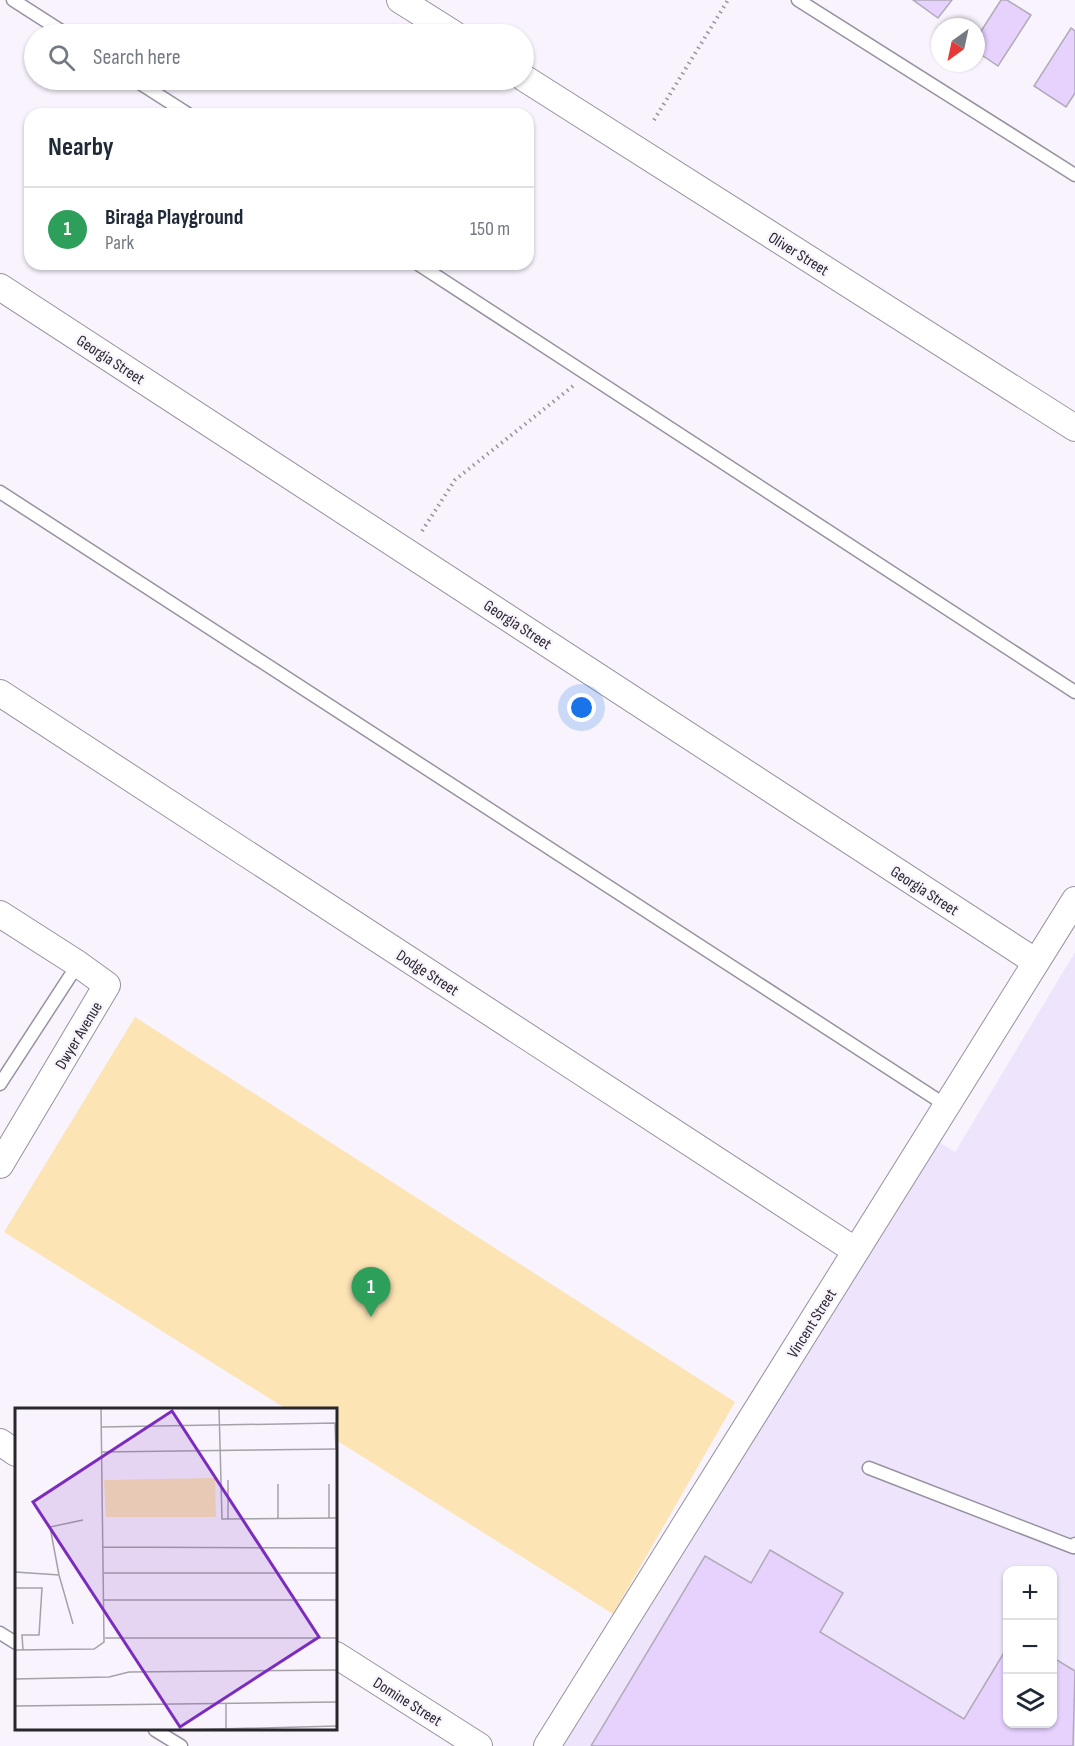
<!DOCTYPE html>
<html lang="en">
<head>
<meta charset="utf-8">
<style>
	:root { --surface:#fff; --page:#f2f2f3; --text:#1f2937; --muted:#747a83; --line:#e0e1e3; --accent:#111827 }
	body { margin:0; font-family:"Sofia Sans Condensed",sans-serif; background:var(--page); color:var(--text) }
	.controls { position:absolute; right:18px; bottom:18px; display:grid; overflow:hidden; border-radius:12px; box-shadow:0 2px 4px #0004 }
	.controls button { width:54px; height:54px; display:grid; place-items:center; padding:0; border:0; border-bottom:2px solid var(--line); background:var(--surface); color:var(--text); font:30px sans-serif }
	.compass { position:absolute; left:931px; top:18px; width:54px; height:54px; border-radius:50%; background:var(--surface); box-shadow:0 2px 4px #0004; rotate:213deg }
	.you { position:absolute; left:582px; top:708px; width:21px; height:21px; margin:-15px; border:4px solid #fff; border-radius:50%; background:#1a73e8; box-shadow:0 0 0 9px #1a73e833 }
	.badge { display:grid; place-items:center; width:39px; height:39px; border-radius:50%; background:var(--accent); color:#fff; font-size:20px; font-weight:700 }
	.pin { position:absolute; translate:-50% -50px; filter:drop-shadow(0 2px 3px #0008) }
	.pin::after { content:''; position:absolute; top:32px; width:21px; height:18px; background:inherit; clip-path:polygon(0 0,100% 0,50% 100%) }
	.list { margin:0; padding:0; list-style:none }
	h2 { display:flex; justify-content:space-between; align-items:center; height:78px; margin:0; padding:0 24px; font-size:26px }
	h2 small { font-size:20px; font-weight:400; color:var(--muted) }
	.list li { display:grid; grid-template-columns:39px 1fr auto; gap:18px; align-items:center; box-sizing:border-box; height:84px; padding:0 24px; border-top:2px solid var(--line) }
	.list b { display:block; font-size:22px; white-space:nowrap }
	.list p { margin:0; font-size:20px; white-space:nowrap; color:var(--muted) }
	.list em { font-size:20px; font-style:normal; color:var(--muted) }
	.icon { flex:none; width:33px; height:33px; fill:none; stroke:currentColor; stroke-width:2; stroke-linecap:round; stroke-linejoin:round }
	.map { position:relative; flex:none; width:1075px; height:1746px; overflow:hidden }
	.search { position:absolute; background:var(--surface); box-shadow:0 2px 4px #0004; left:24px; top:24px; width:510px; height:66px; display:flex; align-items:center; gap:15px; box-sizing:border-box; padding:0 21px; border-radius:33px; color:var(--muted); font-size:22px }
	.panel { position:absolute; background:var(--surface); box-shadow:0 2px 4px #0004; left:24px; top:108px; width:510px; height:162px; border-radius:18px }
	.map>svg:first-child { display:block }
	.built { fill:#eee4fb; fill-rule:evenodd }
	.green { fill:#fce4b5 }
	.building { fill:#e6d2fd; stroke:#b1aab9; stroke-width:1.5 }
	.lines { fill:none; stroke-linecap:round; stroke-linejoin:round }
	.service-casing { stroke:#9892a0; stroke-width:15 }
	.minor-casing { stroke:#9892a0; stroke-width:28 }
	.path { stroke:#96929a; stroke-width:4; stroke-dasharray:1.5 4.5; stroke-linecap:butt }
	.service { stroke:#fff; stroke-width:12 }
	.minor { stroke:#fff; stroke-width:26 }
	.labels { text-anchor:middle; stroke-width:4.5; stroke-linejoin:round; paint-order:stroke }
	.street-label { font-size:16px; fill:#29272c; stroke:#f8f3fd }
	.inset-road { fill:none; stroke:#a5a1a9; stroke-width:1.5 }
	.view { fill:#7b2cbf; fill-opacity:0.15; stroke:#7b2cbf; stroke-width:3 }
	.inset-edge { fill:none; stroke:#29272c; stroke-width:3 }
</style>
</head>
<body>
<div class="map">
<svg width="1075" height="1746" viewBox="0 0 1075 1746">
	<rect width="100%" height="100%" fill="#f8f3fd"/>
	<path class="built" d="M1075,952V1746H563L730,1475L932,1138L955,1152ZM1008,1570H1052V1724H1008Z"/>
	<path class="green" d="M135,1017L735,1402L613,1614L336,1440V1410H288L4,1232Z"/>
	<path class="building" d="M913,0H952L938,18Z
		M1001,0H1007L1031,15L998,66L976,51V39Z
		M1071,28L1075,31V93L1066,107L1034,86Z
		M770,1550L843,1593L820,1632L964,1719L1008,1646V1724H1052V1657L1075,1671L1073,1746H591L705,1556L751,1583Z"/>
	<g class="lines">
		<g class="service-casing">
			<path id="service" d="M13,0L66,34
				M798,0L1075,175
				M135,80L188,114
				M418,264L1075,692
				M0,492L947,1106
				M0,1084L78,964
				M869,1468L1073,1547L1075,1544
				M0,1633L16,1643
				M155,1730L181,1746"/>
		</g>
		<g class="minor-casing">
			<path id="minor" d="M400,0L454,34
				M524,78L1075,428
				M0,287L1036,962
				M0,693L856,1251
				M0,914L78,964L107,985L0,1165
				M0,1442L16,1453
				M336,1655L479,1746
				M547,1746L1075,900"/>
		</g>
		<path class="path" d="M654,120L728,0
			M422,531L455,480L573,386"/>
		<use href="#service" class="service"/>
		<use href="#minor" class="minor"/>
	</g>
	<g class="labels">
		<g class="street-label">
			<text transform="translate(799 253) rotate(32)" y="6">Oliver Street</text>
			<text transform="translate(111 359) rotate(33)" y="6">Georgia Street</text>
			<text transform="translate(518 624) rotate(33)" y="6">Georgia Street</text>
			<text transform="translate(925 890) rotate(33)" y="6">Georgia Street</text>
			<text transform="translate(428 972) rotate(33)" y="6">Dodge Street</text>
			<text transform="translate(78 1035) rotate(-59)" y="6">Dwyer Avenue</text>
			<text transform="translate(811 1323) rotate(-58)" y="6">Vincent Street</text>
			<text transform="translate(408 1701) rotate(32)" y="6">Domine Street</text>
		</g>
	</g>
	<g transform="translate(15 1408)">
		<rect width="322" height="322" fill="#f8f3fd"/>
		<path d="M200,70L201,109H91L89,72Z" fill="#fce4b5"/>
		<path class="inset-road" d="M204,0L207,111L323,110M86,19L320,15L321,41M87,44L323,41M263,76V110M314,76V110M213,111V72M88,139L323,140M0,164L44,167L58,216M89,165H323M44,167L35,119L68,112M0,180H27L24,227H7L8,242M89,192H323M90,230H323M0,242L79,241L89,234L86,0M0,271L94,269L114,264L323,262M211,296V322M0,298L323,294M82,322H101M166,322L323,318"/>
		<path class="view" d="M157,3L304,229L165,319L18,94Z"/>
		<rect width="322" height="322" class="inset-edge"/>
	</g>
</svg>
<div class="controls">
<button>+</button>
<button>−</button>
<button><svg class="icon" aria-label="layers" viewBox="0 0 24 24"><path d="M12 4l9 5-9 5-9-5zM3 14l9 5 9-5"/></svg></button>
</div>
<svg class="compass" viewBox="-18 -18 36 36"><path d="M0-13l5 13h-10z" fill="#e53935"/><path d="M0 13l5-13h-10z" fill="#747a83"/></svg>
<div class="you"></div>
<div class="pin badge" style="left:371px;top:1317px;background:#2e9e5b">1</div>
<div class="search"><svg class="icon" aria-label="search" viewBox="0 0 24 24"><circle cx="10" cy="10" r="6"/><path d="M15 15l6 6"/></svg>Search here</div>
<section class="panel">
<h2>Nearby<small></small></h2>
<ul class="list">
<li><span class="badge" style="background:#2e9e5b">1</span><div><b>Biraga Playground</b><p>Park</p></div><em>150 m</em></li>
</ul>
</section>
</div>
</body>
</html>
